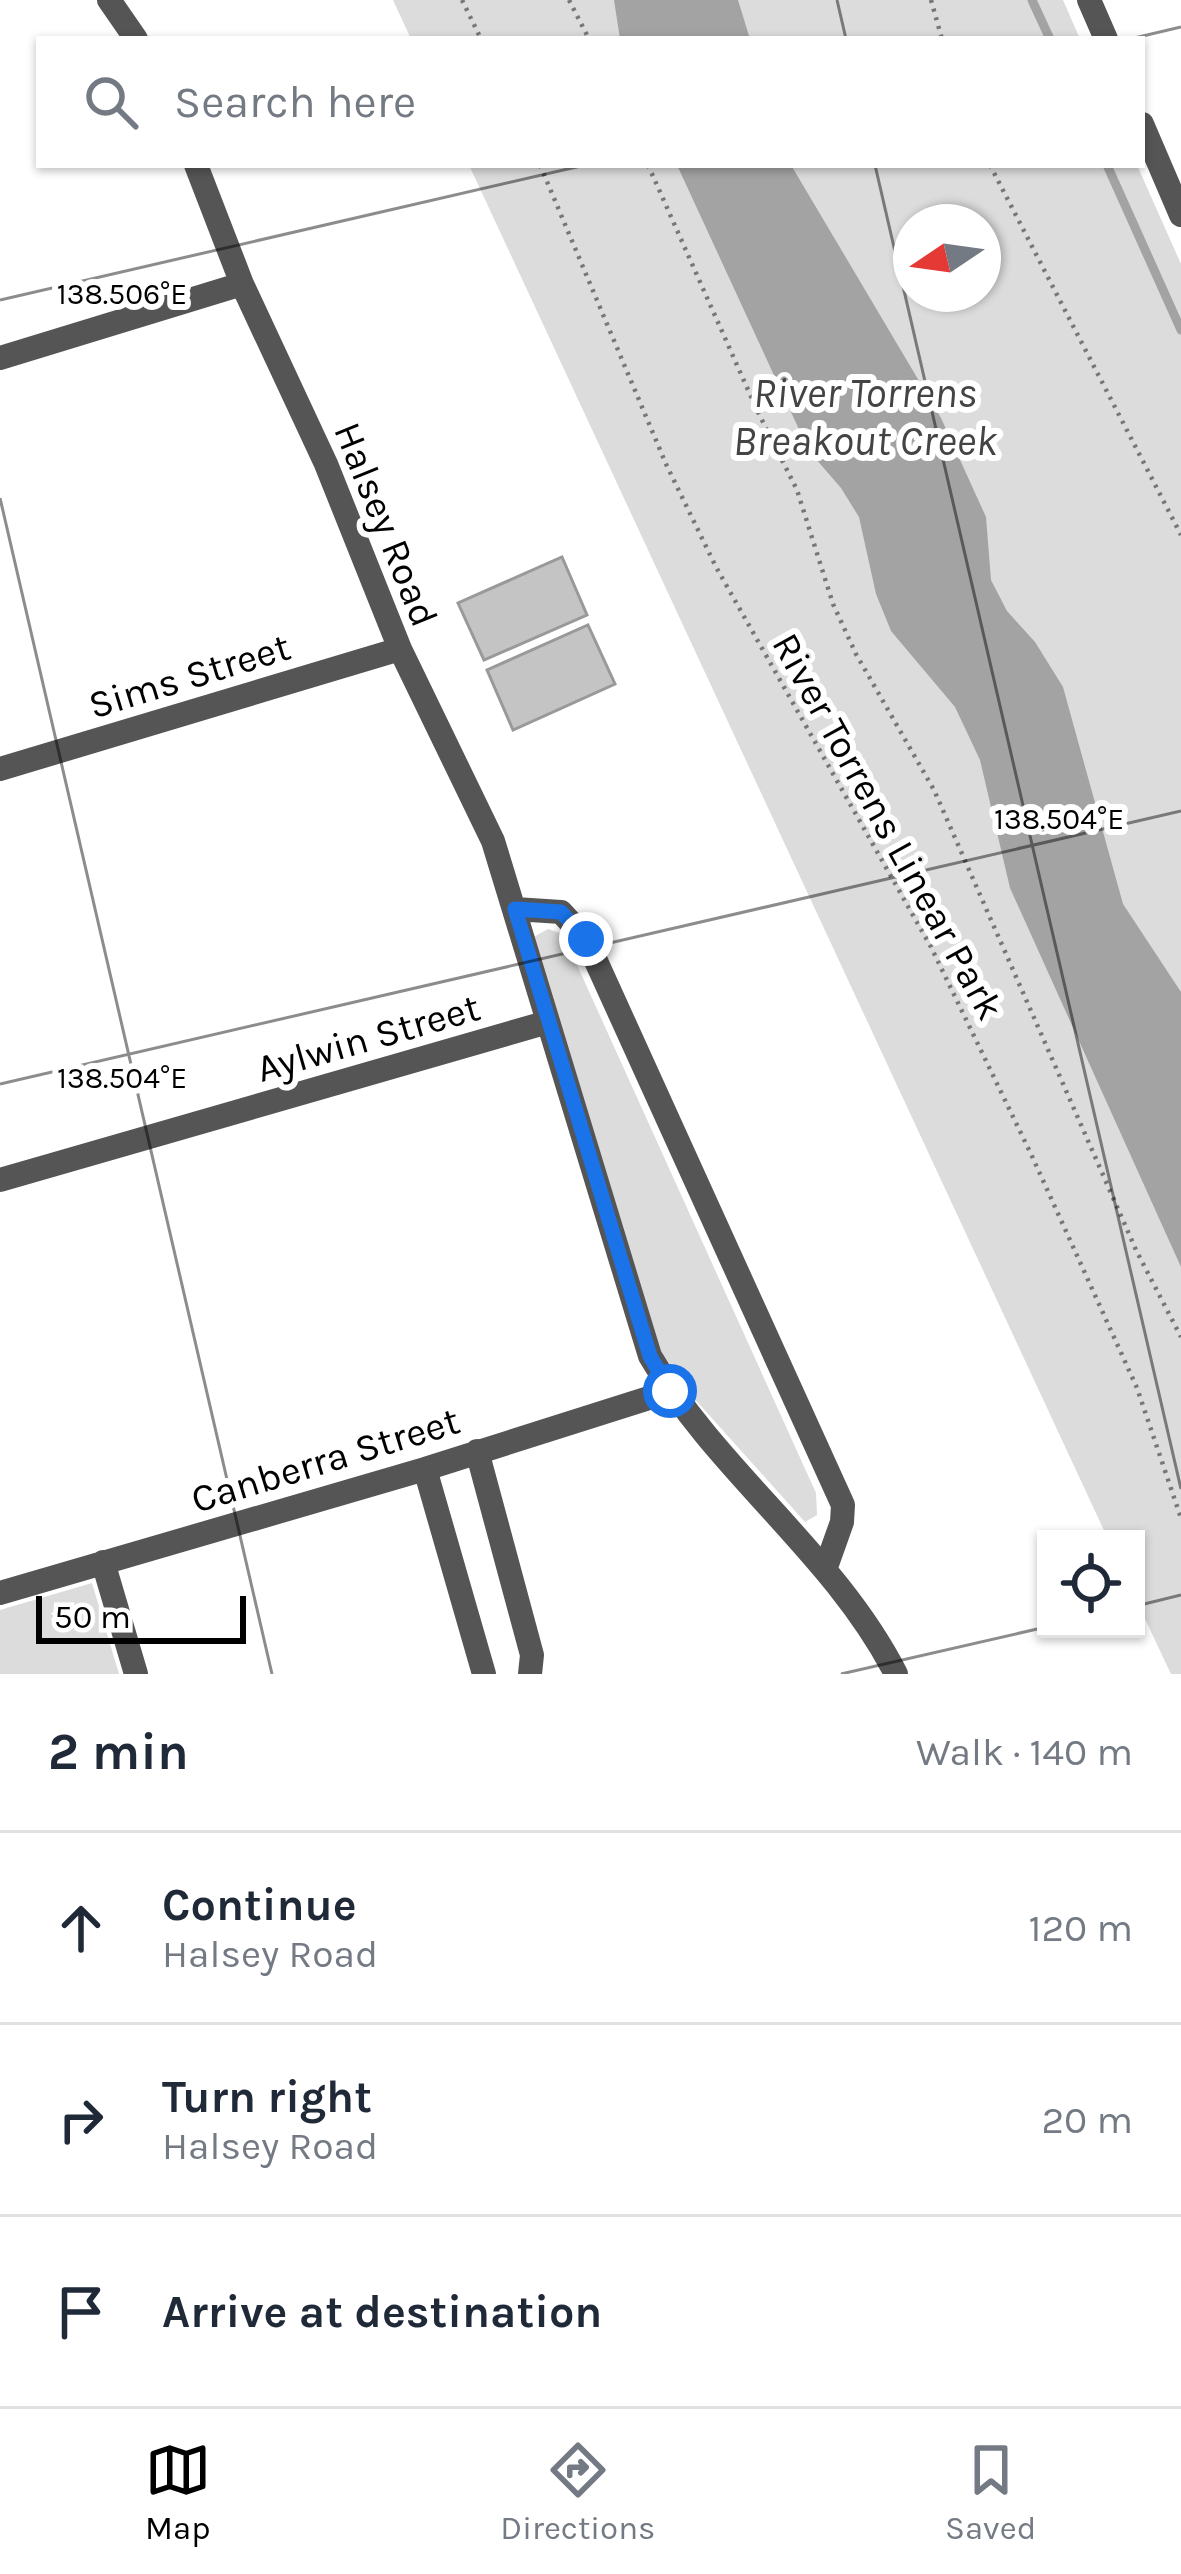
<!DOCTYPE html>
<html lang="en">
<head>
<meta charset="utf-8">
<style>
	:root { --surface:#fff; --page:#f2f2f3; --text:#1f2937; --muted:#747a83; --line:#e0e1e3; --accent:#000 }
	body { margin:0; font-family:Karla,sans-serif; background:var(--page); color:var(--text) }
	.controls { position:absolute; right:36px; bottom:36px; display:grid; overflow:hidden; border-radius:0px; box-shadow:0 3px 9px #0004 }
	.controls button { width:108px; height:108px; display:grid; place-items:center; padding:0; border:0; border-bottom:3px solid var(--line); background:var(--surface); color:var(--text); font:60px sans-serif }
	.compass { position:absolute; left:893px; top:204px; width:108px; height:108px; border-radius:50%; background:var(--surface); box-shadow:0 3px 9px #0004; rotate:257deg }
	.scale { position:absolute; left:36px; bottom:30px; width:210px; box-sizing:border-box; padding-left:12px; border:6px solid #000; border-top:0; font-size:33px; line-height:42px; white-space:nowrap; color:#000; -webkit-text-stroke:9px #fff; paint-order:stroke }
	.stop { position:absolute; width:36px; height:36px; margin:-27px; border:9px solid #1a73e8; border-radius:50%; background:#fff }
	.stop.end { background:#1a73e8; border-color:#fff; box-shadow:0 3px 12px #0008 }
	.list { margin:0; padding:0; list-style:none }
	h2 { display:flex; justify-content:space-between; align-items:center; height:156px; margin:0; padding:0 48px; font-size:51px }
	h2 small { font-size:39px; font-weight:400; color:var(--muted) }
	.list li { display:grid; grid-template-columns:78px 1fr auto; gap:36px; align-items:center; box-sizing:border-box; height:192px; padding:0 48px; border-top:3px solid var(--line) }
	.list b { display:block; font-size:45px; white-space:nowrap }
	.list p { margin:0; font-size:39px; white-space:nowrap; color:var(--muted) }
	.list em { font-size:39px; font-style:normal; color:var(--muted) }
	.icon { flex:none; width:66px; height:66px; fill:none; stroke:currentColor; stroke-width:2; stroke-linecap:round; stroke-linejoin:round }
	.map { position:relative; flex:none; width:1181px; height:1674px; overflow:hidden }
	.search { position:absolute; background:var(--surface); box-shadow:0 3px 9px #0004; left:36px; right:36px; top:36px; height:132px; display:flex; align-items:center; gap:30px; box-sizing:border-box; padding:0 42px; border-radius:0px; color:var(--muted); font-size:45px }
	.sheet { height:732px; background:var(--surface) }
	nav { display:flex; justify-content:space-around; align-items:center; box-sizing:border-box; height:168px; border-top:3px solid var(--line); background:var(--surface); font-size:33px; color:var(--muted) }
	nav a { display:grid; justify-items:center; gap:6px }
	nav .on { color:var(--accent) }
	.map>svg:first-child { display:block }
	.green { fill:#dcdcdc; fill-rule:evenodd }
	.water { fill:#a3a3a3 }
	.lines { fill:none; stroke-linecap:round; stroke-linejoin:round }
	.stream { stroke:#a3a3a3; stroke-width:9 }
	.building { fill:#c4c4c4; stroke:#999; stroke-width:3 }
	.path { stroke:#777; stroke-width:4.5; stroke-dasharray:3 6; stroke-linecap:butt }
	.street { stroke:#555; stroke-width:24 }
	.route { stroke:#1a73e8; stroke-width:15 }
	.ticks { fill:none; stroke:#000; stroke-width:3; stroke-opacity:0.45 }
	.labels { text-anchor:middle; stroke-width:12; stroke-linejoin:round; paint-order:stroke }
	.street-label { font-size:39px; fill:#000; stroke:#fff }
	.water-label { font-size:42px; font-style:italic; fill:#444; stroke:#fff }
	.ticks-label { font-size:30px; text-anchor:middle; fill:#000; stroke:#fff; stroke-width:12; stroke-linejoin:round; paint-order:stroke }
</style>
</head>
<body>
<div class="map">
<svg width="1181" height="1674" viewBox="0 0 1181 1674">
	<rect width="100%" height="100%" fill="#fff"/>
	<path class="green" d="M393,0H1063L1080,39H411Z
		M469,165H1137L1181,264V1674H1171L1136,1600V1539H1108ZM911,222H983V294H911Z
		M548,929L560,933L568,945L816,1493L817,1515L805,1522L674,1376L660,1353L532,938Z
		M92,1583L119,1674H0V1610Z"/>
	<path class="water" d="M614,0H738L750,39H620Z
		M677,165H791L941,418L986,517L991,580L1007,611L1035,642L1063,687L1123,904L1181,992V1267L1010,888L980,760L955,707L891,631L876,594L859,517L841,488L809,451Z"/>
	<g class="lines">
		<path class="stream" d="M1032,0L1050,39
			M1107,165L1181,330"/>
	</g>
	<path class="building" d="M562,557L587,615L484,660L458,603Z
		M588,625L615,684L513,730L487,670Z"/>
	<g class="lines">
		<path class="path" d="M462,0L481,39
			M569,0L589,39
			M931,0L942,39
			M540,165L666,464L716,567L931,947L1031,1154L1137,1388L1181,1518
			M648,165L757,410L797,490L833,604L856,654L934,790L1136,1250L1181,1337
			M990,165L1181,535"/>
		<path class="street" d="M109,0L136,39
			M1089,0L1106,39
			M1142,124L1181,215
			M196,165L242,284L326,464L400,649L493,841L650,1356C718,1473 834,1553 896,1674
			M0,358L242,284
			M0,769L400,649
			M515,909L561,912L586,939L843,1505L842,1522L826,1567
			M0,1180L548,1022
			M477,1451L532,1655L530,1674
			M425,1469L484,1674
			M103,1562L136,1674
			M0,1593L425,1469L671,1391"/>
	</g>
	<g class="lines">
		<path class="route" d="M586,939L561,912L515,909L650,1356L670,1391"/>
	</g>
	<path class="ticks" d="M837,0L846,39M1130,39L1181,27M875,165L1181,1489M0,300L585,165M0,498L272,1674M0,1084L1181,811M1136,1606L1181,1595M841,1674L1046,1627"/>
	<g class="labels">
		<g class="street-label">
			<text transform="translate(387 524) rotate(68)" y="14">Halsey Road</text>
			<text transform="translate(189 675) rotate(-17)" y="14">Sims Street</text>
			<text transform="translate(889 826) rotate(61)" y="14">River Torrens Linear Park</text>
			<text transform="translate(368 1037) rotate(-16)" y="14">Aylwin Street</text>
			<text transform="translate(325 1459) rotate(-17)" y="14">Canberra Street</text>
		</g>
		<g class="water-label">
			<text x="865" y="407">River Torrens<tspan x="865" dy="48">Breakout Creek</tspan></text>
		</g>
	</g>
	<g class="ticks-label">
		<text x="122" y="304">138.506°E</text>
		<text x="1059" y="829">138.504°E</text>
		<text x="122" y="1088">138.504°E</text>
	</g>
</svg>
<div class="controls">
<button><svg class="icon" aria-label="locate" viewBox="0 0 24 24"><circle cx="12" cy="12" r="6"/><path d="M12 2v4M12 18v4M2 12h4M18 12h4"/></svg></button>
</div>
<svg class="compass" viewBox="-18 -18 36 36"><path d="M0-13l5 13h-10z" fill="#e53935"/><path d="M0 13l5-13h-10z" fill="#747a83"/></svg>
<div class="scale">50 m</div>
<div class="stop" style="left:670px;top:1391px"></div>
<div class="stop end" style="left:586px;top:939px"></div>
<div class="search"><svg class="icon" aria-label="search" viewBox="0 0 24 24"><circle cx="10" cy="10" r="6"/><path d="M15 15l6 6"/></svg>Search here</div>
</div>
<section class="sheet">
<h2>2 min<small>Walk · 140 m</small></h2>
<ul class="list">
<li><svg class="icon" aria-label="ahead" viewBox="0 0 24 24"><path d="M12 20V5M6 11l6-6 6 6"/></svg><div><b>Continue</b><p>Halsey Road</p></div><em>120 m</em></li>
<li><svg class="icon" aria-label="right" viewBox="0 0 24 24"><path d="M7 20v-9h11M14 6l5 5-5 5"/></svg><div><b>Turn right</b><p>Halsey Road</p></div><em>20 m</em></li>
<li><svg class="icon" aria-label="arrive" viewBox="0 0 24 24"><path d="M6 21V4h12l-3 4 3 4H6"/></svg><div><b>Arrive at destination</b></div></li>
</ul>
</section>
<nav>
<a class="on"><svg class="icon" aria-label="map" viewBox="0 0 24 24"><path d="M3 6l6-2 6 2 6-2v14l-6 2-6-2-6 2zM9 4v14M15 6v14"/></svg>Map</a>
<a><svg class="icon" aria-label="directions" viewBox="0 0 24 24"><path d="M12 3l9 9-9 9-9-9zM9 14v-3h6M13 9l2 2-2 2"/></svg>Directions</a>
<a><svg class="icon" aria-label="saved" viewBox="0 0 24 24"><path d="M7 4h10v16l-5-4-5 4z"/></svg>Saved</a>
</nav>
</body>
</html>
